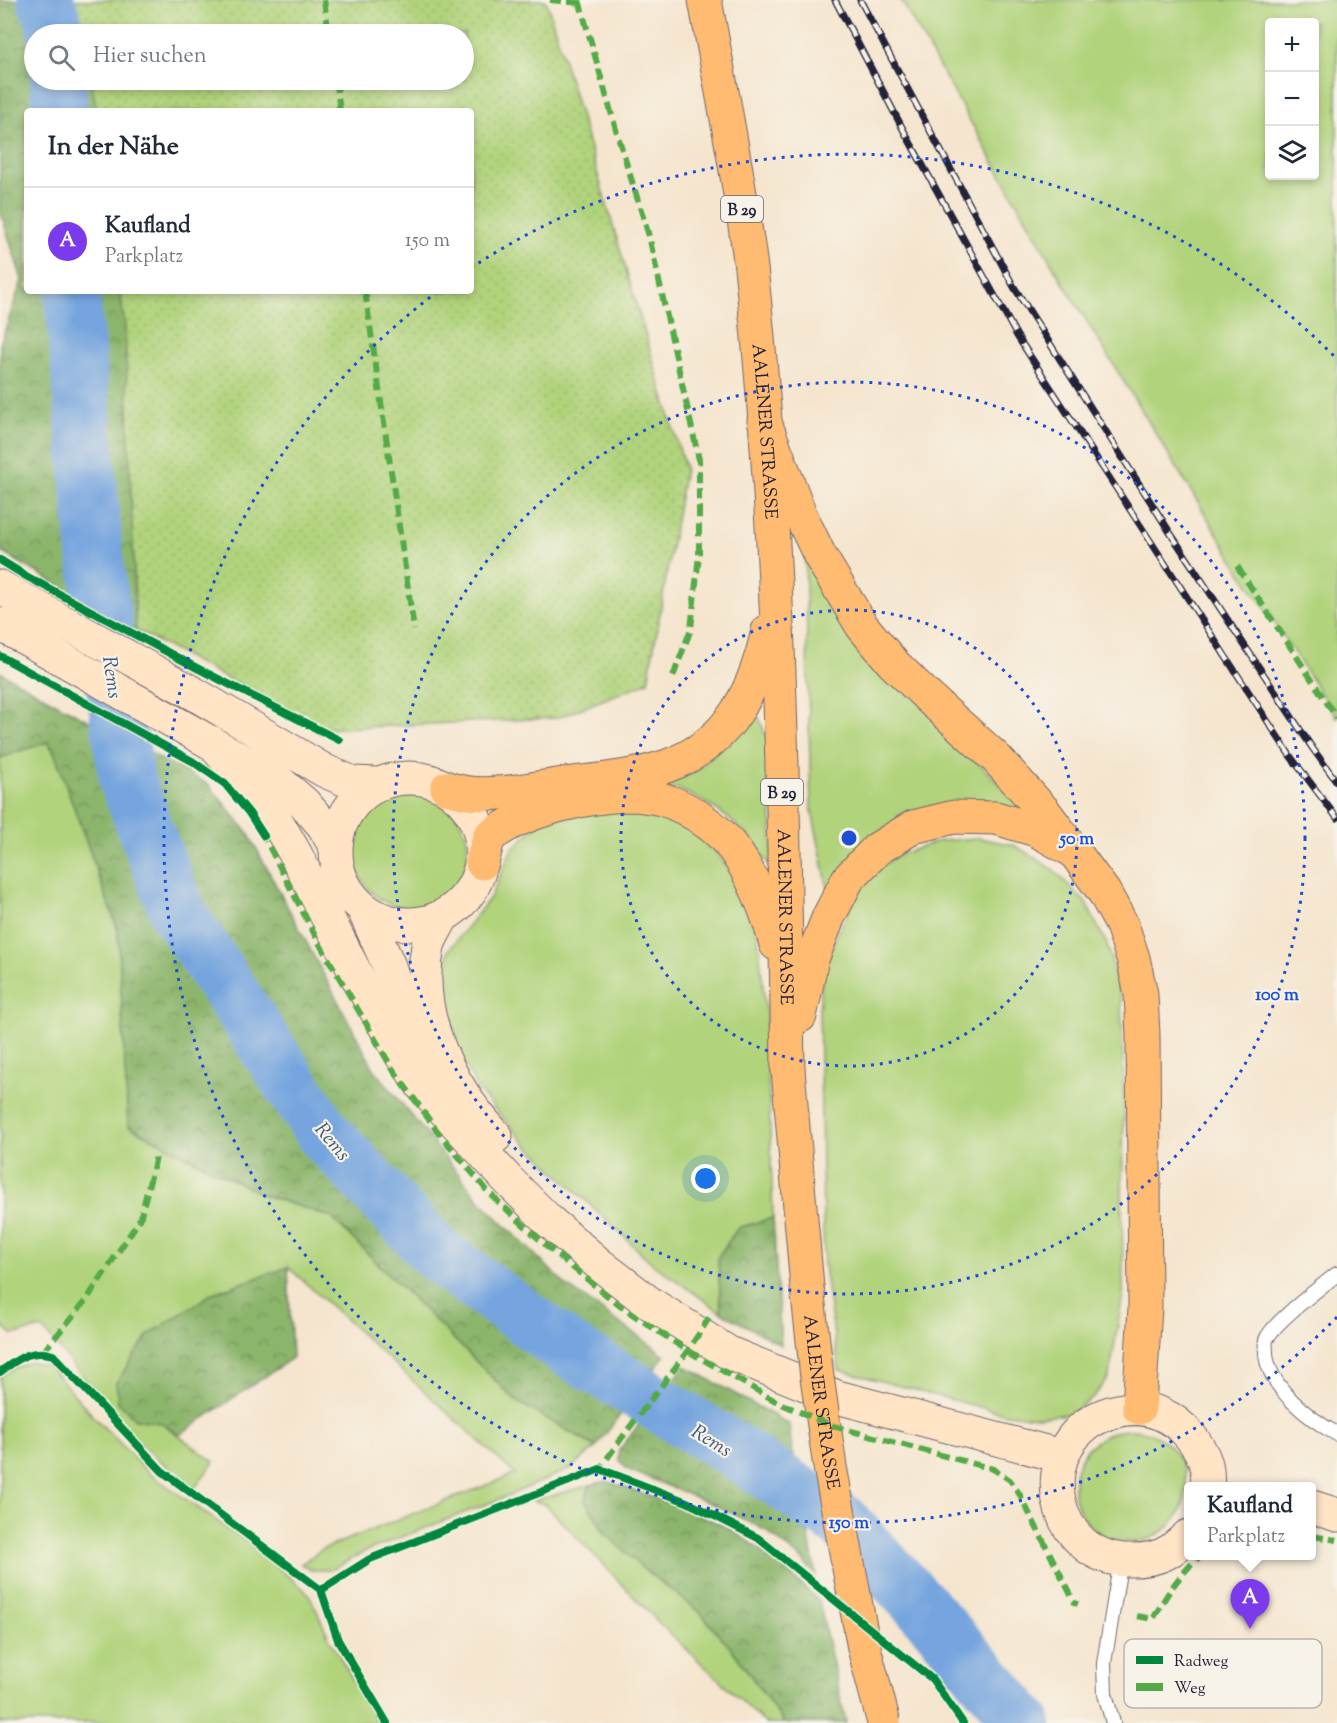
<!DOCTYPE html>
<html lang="de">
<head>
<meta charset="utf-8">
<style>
	:root { --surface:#fff; --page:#f6f6f7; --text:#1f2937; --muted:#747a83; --line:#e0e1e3; --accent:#7c3aed }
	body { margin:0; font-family:"Sorts Mill Goudy",serif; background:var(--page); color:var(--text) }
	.controls { position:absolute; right:18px; top:18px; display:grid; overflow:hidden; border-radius:6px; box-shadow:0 3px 9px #0003 }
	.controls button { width:54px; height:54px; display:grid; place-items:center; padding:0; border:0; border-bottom:2px solid var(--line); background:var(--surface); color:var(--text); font:30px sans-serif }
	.you { position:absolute; left:706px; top:1179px; width:21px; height:21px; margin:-15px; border:4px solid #fff; border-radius:50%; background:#1a73e8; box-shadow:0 0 0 9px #1a73e833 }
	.badge { display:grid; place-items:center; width:39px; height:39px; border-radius:50%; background:var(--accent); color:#fff; font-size:20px; font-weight:700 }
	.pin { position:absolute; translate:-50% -50px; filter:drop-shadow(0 2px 3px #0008) }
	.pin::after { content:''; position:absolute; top:32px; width:21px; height:18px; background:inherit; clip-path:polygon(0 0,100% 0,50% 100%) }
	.popup { position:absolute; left:1184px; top:1482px; width:132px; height:78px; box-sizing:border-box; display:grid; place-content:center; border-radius:6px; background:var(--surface); filter:drop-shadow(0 2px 4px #0005); font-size:20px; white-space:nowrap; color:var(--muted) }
	.popup b { font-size:22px; color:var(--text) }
	.popup::after { content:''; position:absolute; left:50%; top:100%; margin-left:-12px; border:12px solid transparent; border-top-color:var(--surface) }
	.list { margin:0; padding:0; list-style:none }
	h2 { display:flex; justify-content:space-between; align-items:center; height:78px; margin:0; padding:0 24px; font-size:26px }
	h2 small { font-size:20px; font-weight:400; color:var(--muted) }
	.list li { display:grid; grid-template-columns:39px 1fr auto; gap:18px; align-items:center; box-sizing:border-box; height:108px; padding:0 24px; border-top:2px solid var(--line) }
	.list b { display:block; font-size:22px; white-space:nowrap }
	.list p { margin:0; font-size:20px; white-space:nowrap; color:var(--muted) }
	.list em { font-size:20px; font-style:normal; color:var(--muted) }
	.icon { flex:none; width:33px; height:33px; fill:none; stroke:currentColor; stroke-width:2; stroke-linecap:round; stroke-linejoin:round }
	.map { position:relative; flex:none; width:1337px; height:1723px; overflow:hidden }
	.search { position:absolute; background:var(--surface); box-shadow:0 3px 9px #0003; left:24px; top:24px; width:450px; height:66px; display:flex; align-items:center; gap:15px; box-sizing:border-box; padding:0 21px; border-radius:33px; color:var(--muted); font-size:22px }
	.panel { position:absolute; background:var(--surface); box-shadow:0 3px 9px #0003; left:24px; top:108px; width:450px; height:186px; border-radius:6px }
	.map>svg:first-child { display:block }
	.grass { fill:#b1d37c; stroke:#6a7a5c; stroke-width:1.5; fill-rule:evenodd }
	.forest { fill:url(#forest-crowns); stroke:#576c54; stroke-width:1.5 }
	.garden { fill:url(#garden-dots); stroke:#6a7a5c; stroke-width:1.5 }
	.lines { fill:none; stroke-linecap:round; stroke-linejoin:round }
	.river { stroke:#75a4de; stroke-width:56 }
	.lane-casing { stroke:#6c666e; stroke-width:16 }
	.secondary-casing { stroke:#6c666e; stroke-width:35 }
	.primary-casing { stroke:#6c666e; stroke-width:35 }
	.highway-casing { stroke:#6c666e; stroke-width:35 }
	.lane { stroke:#fff; stroke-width:14 }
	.secondary { stroke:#ffe4c6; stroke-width:33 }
	.primary { stroke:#febb71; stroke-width:33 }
	.highway { stroke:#febb71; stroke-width:33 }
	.rail-casing { stroke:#22223b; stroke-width:7 }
	.rail { stroke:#f7f3e8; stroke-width:4.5; stroke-dasharray:14; stroke-linecap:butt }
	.highway-bridge-casing { stroke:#6c666e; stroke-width:35; stroke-linecap:butt }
	.highway-bridge { stroke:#febb71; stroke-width:33 }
	.quiet { stroke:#53aa46; stroke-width:6; stroke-dasharray:12 6; stroke-linecap:butt }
	.cycleway-casing { stroke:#f7f3e8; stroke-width:11 }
	.cycleway { stroke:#00873e; stroke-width:8 }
	.ring { fill:none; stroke:#1d4ed8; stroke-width:3; stroke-dasharray:3 6 }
	.labels { text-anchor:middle; stroke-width:4.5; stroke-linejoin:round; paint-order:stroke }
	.shield { fill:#f7f3e8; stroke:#62616f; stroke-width:1.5 }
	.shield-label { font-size:16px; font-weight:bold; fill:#22223b }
	.street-label { font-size:18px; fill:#22223b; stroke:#f7f3e8 }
	.water-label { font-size:20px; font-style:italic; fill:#43567c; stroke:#f7f3e8 }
	.key { fill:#f7f3e8; stroke:#b7b4b4; stroke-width:1.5 }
	.key-label { font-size:16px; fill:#22223b }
	.centre { fill:#1d4ed8; stroke:#f7f3e8; stroke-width:3 }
	.ring-label { font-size:18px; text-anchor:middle; font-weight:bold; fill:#1d4ed8; stroke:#f7f3e8; stroke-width:4.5; stroke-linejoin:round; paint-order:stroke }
</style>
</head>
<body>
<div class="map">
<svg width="1337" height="1723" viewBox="0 0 1337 1723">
	<defs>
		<pattern id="forest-crowns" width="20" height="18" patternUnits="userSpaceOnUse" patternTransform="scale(1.5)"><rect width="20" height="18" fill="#8cb56c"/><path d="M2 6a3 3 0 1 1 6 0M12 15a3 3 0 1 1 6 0" fill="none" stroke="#72935a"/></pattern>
		<pattern id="garden-dots" width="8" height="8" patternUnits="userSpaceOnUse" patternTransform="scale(1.5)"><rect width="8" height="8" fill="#b1d37c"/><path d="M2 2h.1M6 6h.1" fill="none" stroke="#98b56c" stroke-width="1.8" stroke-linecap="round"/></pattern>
	</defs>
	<rect width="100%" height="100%" fill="#f7f3e8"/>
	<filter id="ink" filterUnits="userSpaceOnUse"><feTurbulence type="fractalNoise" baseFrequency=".0167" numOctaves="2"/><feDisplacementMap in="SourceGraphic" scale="12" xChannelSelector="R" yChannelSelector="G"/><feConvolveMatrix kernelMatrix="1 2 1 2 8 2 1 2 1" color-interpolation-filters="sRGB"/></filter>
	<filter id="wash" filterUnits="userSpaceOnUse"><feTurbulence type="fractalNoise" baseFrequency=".008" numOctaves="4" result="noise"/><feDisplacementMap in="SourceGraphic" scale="24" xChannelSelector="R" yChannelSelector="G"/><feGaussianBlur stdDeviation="1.35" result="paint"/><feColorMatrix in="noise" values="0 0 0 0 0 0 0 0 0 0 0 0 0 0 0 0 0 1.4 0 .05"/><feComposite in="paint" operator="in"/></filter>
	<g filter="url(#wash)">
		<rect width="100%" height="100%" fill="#f5e5ce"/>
		<path class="grass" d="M901,0H1337V718L1237,566L1056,271ZM1270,22H1314V176H1270Z
			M805,553L945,730L1034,818L952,811L829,894L811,806Z
			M755,709L771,747L772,870C766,861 761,850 753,842C730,815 700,797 667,785L704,764Z
			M48,741L55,754L118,930L128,1126L261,1194L331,1217L516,1401L596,1447L570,1469L505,1497L366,1551L331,1570H311L301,1564L323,1549L515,1474L288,1267L213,1293L135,1418L162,1423L214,1462L194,1489L136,1441L42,1328L12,1335L0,1323V758Z
			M354 851a57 57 0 1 1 114 0a57 57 0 1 1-114 0Z
			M592,806L646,811L689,829L718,854L742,888L758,937L766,1014L773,1218L738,1228L718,1257L721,1312L653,1264L526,1144L478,1090L455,1046L445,1006L443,972L449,950L490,898L512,849L541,822Z
			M978,838L1014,845L1054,870L1085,902L1107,944L1121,1000L1124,1107L1122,1190L1123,1294L1109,1377L1092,1399L1069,1414L1037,1417L1006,1414L839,1370L824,1266L819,1010L824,962L864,880L896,856L939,841Z
			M30,1362L49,1366L94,1417L150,1474L258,1550L309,1594L329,1638L378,1723H0V1377L12,1369Z
			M1074 1486a56 56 0 1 1 112 0a56 56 0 1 1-112 0Z
			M590,1485L585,1500L641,1567L699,1611L734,1652L784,1723H765L664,1628L545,1504L532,1501Z"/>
		<path class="forest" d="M0,0H68L78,34H34V80H91L97,111H27V291H120L125,326L136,630L0,551V345L22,280L0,210Z
			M0,672L59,705L208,784L248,833L374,1069L481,1202L567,1286L665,1355L596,1447L516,1401L331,1217L261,1194L128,1126L118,930L55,754L48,742L0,758Z
			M773,1218L781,1345L721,1312L718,1257L738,1228Z
			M288,1267L292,1358L179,1435L162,1423L135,1419L118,1402L116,1383L148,1335L213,1293Z
			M685,1366L789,1424L792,1450L816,1575L799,1557L765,1530L717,1506L627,1469L619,1460V1450Z
			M606,1481L683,1507L730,1529L774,1559L819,1601L846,1723H784L734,1652L699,1611L641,1567L605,1533L585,1500L590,1485Z"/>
		<path class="garden" d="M68,0H546L685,468L648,682L557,718L322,729L136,630L125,326L120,291H471V111H97L91,80H464V34H78Z"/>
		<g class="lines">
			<path class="river" d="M45,0L54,22L55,34
				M58,80L60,111
				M72,291L96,563L127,781L177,911L324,1134L437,1254L571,1351L734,1450L840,1520L925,1610L1024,1723"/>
		</g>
	</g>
	<g filter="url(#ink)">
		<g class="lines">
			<g class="lane-casing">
				<path id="lane" d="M1337,1274C1321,1287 1273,1322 1266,1340C1265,1343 1266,1349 1266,1353C1268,1387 1309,1419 1337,1434
					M1113,1723L1105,1694L1104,1663L1121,1560"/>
			</g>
			<g class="secondary-casing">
				<path id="secondary" d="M0,587L195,694L325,771L353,783L378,784
					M0,624L277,780L304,803L323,825L336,848
					M211,742L257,794L280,827L296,855L361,984L402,1056L423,1087L508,1180L549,1221L599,1264L651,1304L729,1353L837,1397L1061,1456
					M336 851a73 73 0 1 1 146 0a73 73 0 1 1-146 0Z
					M363,908L389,966L398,995L423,1058
					M442,917C438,926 431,936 428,946C414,1015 450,1087 496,1136
					M1312,1507L1337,1515
					M1188,1536C1183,1540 1177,1546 1171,1550C1160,1558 1145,1560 1132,1560C1050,1562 1028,1445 1104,1415C1122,1408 1143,1406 1161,1414C1182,1423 1199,1443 1206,1464C1208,1471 1207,1479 1208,1486"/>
			</g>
			<g class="primary-casing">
				<g id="primary">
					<path id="s1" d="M705,0C718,71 732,142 743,213C746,234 750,255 752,277C780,540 784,806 788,1070"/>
					<path d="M764,420L800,514L820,556L862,626L892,662L929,698L996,758L1044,811L1104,892L1122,925L1133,958L1141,994L1143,1035L1145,1307L1139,1408"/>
					<path d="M447,788C454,790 462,792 469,793C499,796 534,788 564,784C598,780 635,777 667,766C730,743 754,692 768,631"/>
					<path d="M482,863C484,856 487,841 490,836C492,834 495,833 498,831C531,809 590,796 630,795C639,795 652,797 661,799C679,804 696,814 710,825C744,850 765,904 776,944"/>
					<path d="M800,1016L812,959L829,916L848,879L877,849L913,827L954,817L996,818L1036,830L1068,848"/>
				</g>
			</g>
			<g class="highway-casing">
				<path id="highway" d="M788,1070L807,1287"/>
			</g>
			<use href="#lane" class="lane"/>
			<use href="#secondary" class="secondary"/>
			<use href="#primary" class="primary"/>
			<use href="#highway" class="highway"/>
			<g class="rail-casing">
				<path id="rail" d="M835,0L904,131L1017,336L1291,757L1337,818
					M860,0L1014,287L1171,534L1313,749L1337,782"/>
			</g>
			<use href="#rail" class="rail"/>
			<g class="highway-bridge-casing">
				<g id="highway-bridge">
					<path id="s2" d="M807,1287L817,1377L830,1467L864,1648L884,1723"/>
				</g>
			</g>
			<use href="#highway-bridge" class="highway-bridge"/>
			<path class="quiet" d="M324,0L329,34
				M550,0L580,3
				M579,0L617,133L649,236L699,460V555L691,629L671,682
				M336,80L340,111
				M365,291L414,630
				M1237,566L1337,718
				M261,831L318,941L392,1068L438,1132L490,1194L550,1249L620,1306L688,1351L779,1403L833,1426L993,1469L1010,1480L1020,1495L1075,1603L1078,1604
				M43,1352L87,1299L140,1219L156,1157
				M595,1471L600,1469C635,1416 678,1370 710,1316
				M1312,1536L1337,1540
				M1137,1616L1153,1619C1167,1594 1179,1574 1201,1556"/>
			<g class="cycleway-casing">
				<path id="cycleway" d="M0,560L26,576L197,668L339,740
					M0,656L192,761L225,784L249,813L264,836
					M0,1372C18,1359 30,1348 53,1355L162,1471L321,1590L338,1640L387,1723
					M321,1590L370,1559L600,1469L687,1502L758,1538L932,1679L963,1723"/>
			</g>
			<use href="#cycleway" class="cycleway"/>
		</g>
	</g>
	<g class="ring">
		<circle cx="849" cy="838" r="228"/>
		<circle cx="849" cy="838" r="456"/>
		<path d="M1337 1317A684 684 0 1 1 437 292M471 268A684 684 0 0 1 1337 359"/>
	</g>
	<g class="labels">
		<g class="shield">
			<rect x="721" y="196" width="42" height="26" rx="4.5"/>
			<rect x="761" y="779" width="42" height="26" rx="4.5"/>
		</g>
		<g class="shield-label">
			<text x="742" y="215">B 29</text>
			<text x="782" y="798">B 29</text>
		</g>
		<g class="street-label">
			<text dy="6" stroke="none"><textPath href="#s1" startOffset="436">AALENER STRASSE</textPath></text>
			<text dy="6" stroke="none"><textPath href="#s1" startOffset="922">AALENER STRASSE</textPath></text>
			<text dy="6" stroke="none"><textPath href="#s2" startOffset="116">AALENER STRASSE</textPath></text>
		</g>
		<g class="water-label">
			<text transform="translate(113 677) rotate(82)" y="7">Rems</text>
			<text transform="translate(333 1141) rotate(50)" y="7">Rems</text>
			<text transform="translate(712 1440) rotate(32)" y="7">Rems</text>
		</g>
	</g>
	<rect x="1124" y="1639" width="198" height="69" rx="9" class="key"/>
	<rect x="1136" y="1656" width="27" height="8" fill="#00873e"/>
	<rect x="1136" y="1683" width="27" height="8" fill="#53aa46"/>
	<g class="key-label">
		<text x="1174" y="1666">Radweg</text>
		<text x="1174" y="1693">Weg</text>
	</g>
	<circle cx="849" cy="838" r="9" class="centre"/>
	<g class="ring-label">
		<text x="1077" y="844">50 m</text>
		<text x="1277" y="1000">100 m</text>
		<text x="849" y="1528">150 m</text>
	</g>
</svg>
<div class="controls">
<button>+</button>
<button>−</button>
<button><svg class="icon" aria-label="layers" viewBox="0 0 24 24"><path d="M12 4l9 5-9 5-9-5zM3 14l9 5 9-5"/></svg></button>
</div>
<div class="you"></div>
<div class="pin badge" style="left:1250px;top:1629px">A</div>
<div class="popup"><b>Kaufland</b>Parkplatz</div>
<div class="search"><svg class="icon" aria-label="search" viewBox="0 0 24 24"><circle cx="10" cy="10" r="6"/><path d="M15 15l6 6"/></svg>Hier suchen</div>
<section class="panel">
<h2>In der Nähe<small></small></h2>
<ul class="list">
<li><span class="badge">A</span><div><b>Kaufland</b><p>Parkplatz</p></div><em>150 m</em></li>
</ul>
</section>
</div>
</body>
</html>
